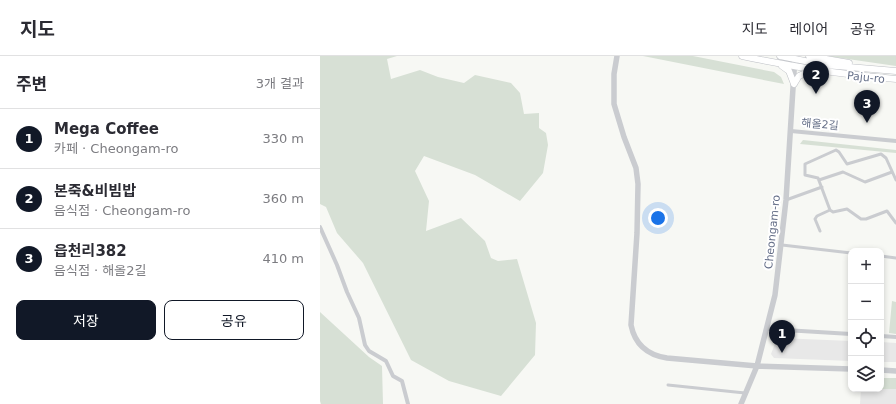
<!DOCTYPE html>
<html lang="ko">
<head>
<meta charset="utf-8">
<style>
	:root { --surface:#fff; --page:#f7f7f7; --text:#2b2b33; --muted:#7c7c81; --line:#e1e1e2; --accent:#111827 }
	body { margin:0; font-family:"DejaVu Sans","Noto Sans KR",sans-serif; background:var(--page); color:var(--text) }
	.controls { position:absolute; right:12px; bottom:12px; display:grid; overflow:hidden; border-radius:8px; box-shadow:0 2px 6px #0003 }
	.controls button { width:36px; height:36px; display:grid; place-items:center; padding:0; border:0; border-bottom:1px solid var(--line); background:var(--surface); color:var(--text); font:20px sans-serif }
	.you { position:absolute; left:338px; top:162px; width:14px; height:14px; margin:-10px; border:3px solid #fff; border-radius:50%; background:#1a73e8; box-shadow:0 0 0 6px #1a73e833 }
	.badge { display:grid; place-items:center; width:26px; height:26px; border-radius:50%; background:var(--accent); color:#fff; font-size:13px; font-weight:700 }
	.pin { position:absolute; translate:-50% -33px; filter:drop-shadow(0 1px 2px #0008) }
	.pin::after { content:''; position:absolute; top:21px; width:14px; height:12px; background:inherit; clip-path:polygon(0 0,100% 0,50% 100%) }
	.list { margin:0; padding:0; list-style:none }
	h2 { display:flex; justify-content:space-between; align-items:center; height:52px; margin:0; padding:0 16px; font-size:17px }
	h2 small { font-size:13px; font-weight:400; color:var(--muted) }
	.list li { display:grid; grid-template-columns:26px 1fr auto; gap:12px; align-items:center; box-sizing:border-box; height:60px; padding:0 16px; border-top:1px solid var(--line) }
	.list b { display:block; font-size:15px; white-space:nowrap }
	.list p { margin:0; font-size:13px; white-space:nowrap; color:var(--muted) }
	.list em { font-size:13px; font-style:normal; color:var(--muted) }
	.actions { display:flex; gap:8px; padding:12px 16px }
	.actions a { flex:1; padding:9px 0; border:1px solid var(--accent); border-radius:8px; text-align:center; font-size:14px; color:var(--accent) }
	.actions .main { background:var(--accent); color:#fff }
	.icon { flex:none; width:22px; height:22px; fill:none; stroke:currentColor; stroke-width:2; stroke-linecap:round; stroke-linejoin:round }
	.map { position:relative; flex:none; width:576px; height:348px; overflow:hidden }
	header { display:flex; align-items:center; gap:24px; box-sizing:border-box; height:56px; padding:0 20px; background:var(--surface); border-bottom:1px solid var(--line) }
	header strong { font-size:19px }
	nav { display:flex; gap:22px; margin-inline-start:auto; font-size:14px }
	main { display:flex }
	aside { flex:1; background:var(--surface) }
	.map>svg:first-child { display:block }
	.built { fill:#e8e8e8 }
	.green { fill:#d7e0d5 }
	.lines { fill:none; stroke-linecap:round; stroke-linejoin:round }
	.secondary-casing { stroke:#bec0c6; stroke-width:7 }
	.pedestrian { stroke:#caccd0; stroke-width:3 }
	.minor { stroke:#caccd0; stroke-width:4 }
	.tertiary { stroke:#caccd0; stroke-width:5.5 }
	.secondary { stroke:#fff; stroke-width:6 }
	.labels { text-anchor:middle; stroke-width:4; stroke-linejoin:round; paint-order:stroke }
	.street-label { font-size:11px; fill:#656f88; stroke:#fff }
</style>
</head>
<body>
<header>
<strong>지도</strong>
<nav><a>지도</a><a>레이어</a><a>공유</a></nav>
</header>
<main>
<aside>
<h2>주변<small>3개 결과</small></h2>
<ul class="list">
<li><span class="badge">1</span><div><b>Mega Coffee</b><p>카페 · Cheongam-ro</p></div><em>330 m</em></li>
<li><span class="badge">2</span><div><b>본죽&amp;비빔밥</b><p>음식점 · Cheongam-ro</p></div><em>360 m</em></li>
<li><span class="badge">3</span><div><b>읍천리382</b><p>음식점 · 해올2길</p></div><em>410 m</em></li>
</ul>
<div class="actions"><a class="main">저장</a><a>공유</a></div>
</aside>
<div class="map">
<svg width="576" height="348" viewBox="0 0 576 348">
	<rect width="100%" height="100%" fill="#f7f8f4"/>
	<path class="built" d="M459,282L531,285V305L454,302L451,298L456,285Z
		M561,286L576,287V306H561Z
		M541,333H576V348H540Z"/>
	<path class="green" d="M0,0H77L67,3L71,23L100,14L118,21L144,27L155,19L191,27L200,37L204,58L219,57V72L226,77L228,89L223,117L200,145L155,119L104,100L95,115L109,145L106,175L141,162L165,185L171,202L178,205L197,203L216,267L215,299L181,340L129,325L91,304L43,207L17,177L6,151L0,148Z
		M323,0H373L454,16L461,21L464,28Z
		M507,0H576V10Z
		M483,84L576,94V97L480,88Z
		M572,245L576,246V278L569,277Z
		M0,256L49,301L62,310L63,348H1L0,345Z
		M561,322H576V333H561Z"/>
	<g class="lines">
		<g class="secondary-casing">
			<path id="secondary" d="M422,0C473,11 524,19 576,23
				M460,0L505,9L576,15
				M489,0L529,7
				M462,10L469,15L474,28
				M474,28L479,20L490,15"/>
		</g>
		<path class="pedestrian" d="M499,124L523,116L545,126L572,116
			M576,124L566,102L561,98L527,108L519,96L516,94L485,108V119L498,122L510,154L513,156L527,153L541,163H546L567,155L576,167
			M466,144L502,131
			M500,175L495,163L497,160L510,154
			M462,189L531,197
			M561,200L576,202
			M348,329L425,337"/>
		<path class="minor" d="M471,75L576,85
			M0,171L17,209L27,236L39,262L45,289L49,295L66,305L73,320L82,325L88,348
			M448,273L531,278
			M561,280L576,281"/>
		<path class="tertiary" d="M297,0L294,18V48L304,81L316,112L318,128L317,177L311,269C315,289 327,299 347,302L437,310L531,313
			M561,314L576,315
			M421,348L437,310L455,239L466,144L475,0"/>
		<use href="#secondary" class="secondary"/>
	</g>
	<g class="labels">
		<g class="street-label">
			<text transform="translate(546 21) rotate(6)" y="4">Paju-ro</text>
			<text transform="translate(500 68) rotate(5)" y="4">해올2길</text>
			<text transform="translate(452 176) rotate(-84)" y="4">Cheongam-ro</text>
		</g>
	</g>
</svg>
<div class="controls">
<button>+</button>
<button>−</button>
<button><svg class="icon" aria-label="locate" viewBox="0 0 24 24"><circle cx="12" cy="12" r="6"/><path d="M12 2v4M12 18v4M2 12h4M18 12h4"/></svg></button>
<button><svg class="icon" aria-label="layers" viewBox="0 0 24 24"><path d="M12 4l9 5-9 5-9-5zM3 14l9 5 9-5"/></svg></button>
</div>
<div class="you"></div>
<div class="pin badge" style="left:462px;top:297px">1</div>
<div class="pin badge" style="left:496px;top:38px">2</div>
<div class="pin badge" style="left:547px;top:67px">3</div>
</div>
</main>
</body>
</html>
